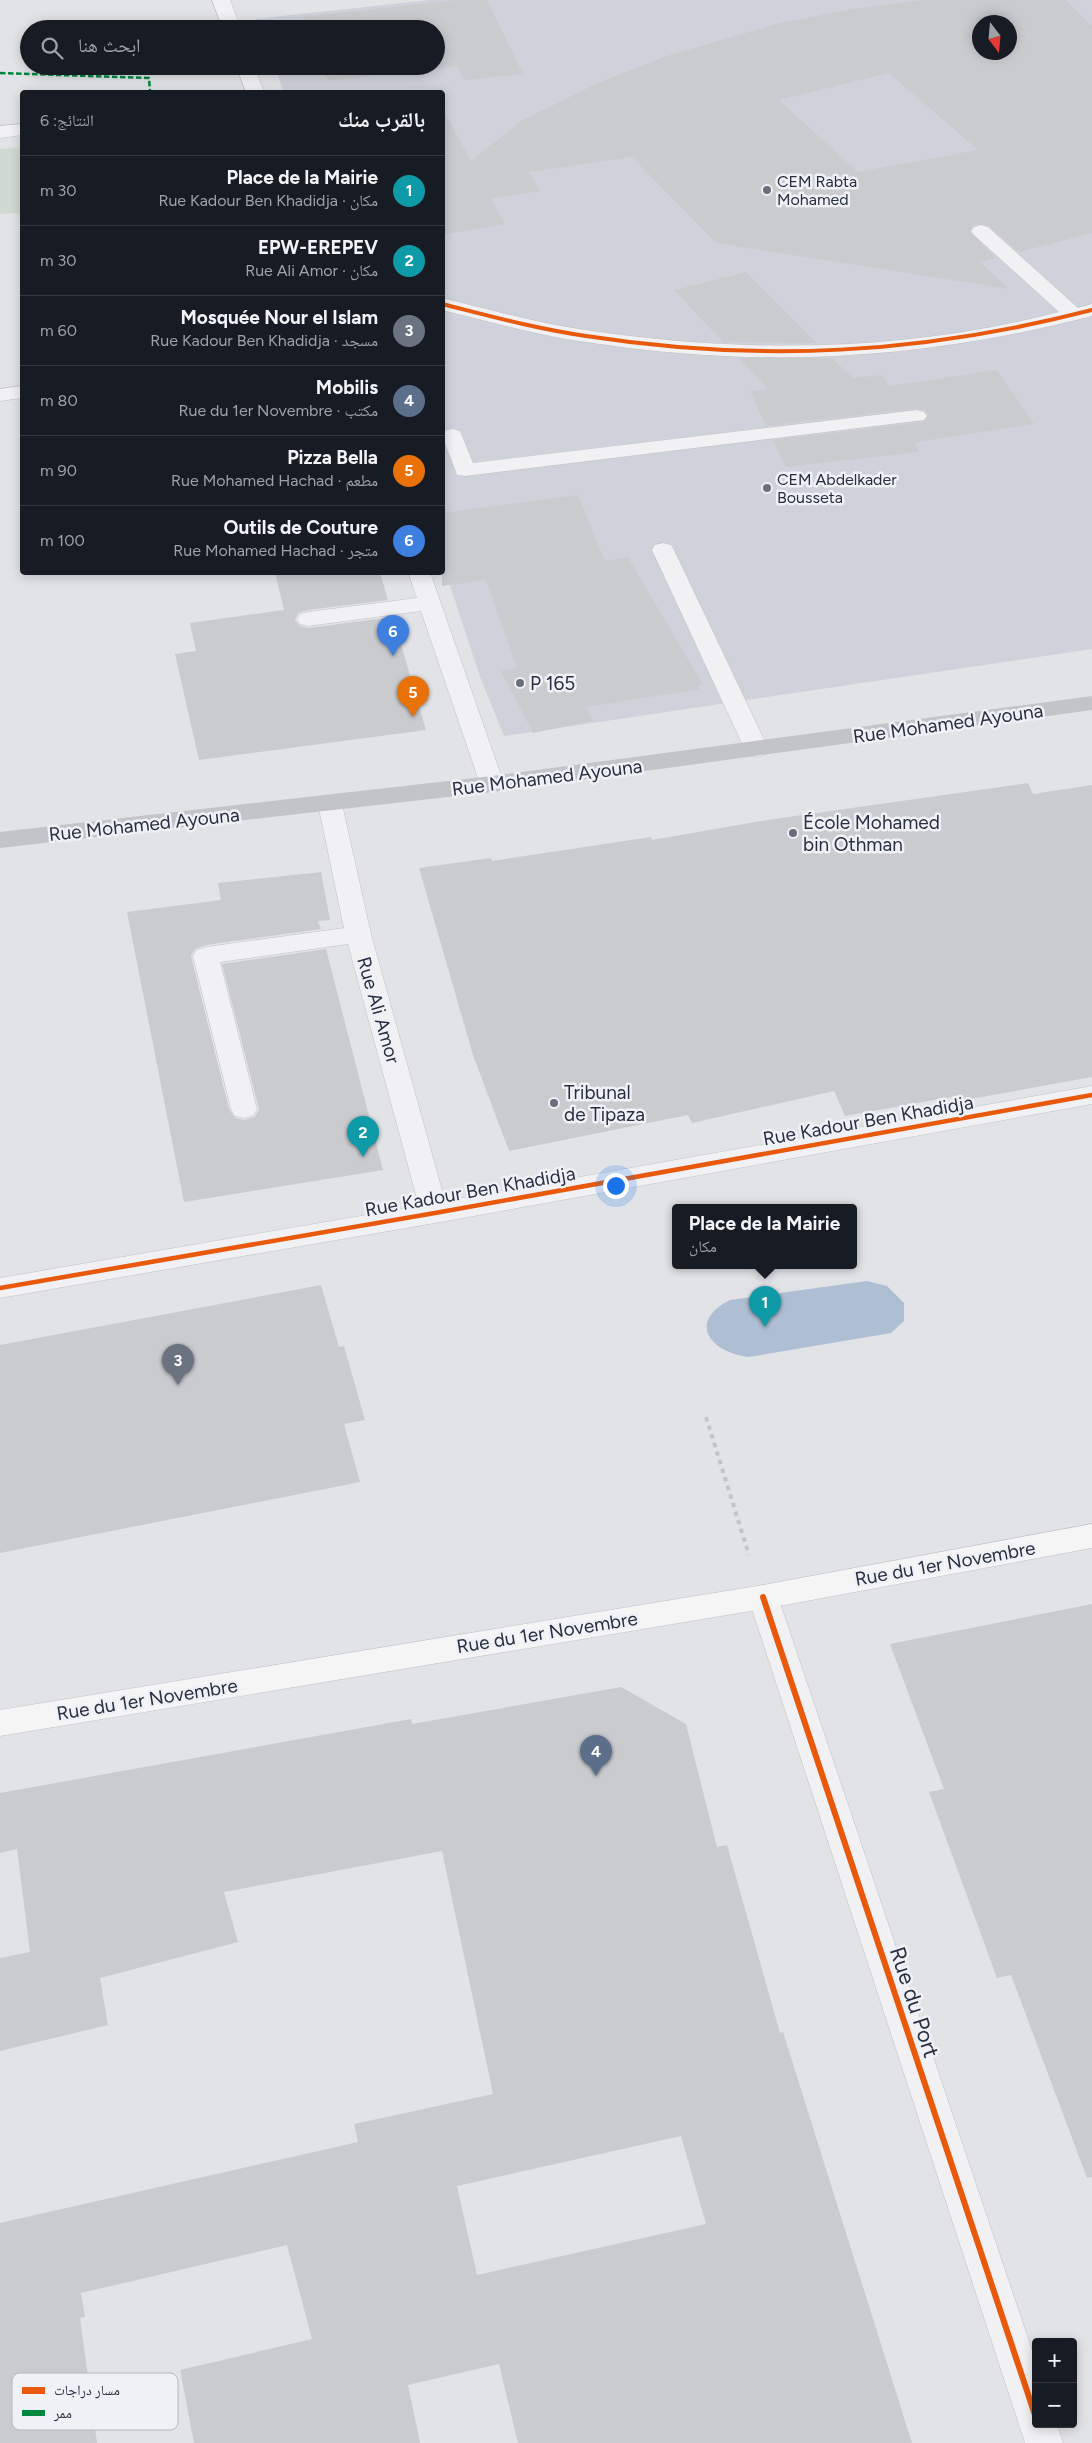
<!DOCTYPE html>
<html lang="ar">
<head>
<meta charset="utf-8">
<style>
	:root { --surface:#171b24; --page:#242831; --text:#f1f3f6; --muted:#9ea1a6; --line:#363941; --accent:#686e7b }
	body { margin:0; font-family:Figtree,"Noto Naskh Arabic",sans-serif; background:var(--page); color:var(--text); direction:rtl }
	.controls { position:absolute; right:15px; bottom:15px; display:grid; overflow:hidden; border-radius:5px; box-shadow:0 2px 12px #0003 }
	.controls button { width:45px; height:45px; display:grid; place-items:center; padding:0; border:0; border-bottom:1px solid var(--line); background:var(--surface); color:var(--text); font:25px sans-serif }
	.compass { position:absolute; left:972px; top:15px; width:45px; height:45px; border-radius:50%; background:var(--surface); box-shadow:0 2px 12px #0003; rotate:164deg }
	.you { position:absolute; left:615px; top:1185px; width:18px; height:18px; margin:-12px; border:4px solid #fff; border-radius:50%; background:#1a73e8; box-shadow:0 0 0 8px #1a73e833 }
	.badge { display:grid; place-items:center; width:32px; height:32px; border-radius:50%; background:var(--accent); color:#fff; font-size:16px; font-weight:700 }
	.pin { position:absolute; translate:-50% -41px; filter:drop-shadow(0 1px 2px #0008) }
	.pin::after { content:''; position:absolute; top:26px; width:18px; height:15px; background:inherit; clip-path:polygon(0 0,100% 0,50% 100%) }
	.popup { position:absolute; left:672px; top:1204px; width:185px; height:65px; box-sizing:border-box; display:grid; place-content:center; border-radius:5px; background:var(--surface); filter:drop-shadow(0 1px 4px #0005); font-size:16px; white-space:nowrap; color:var(--muted) }
	.popup b { font-size:19px; color:var(--text) }
	.popup::after { content:''; position:absolute; left:50%; top:100%; margin-left:-10px; border:10px solid transparent; border-top-color:var(--surface) }
	.list { margin:0; padding:0; list-style:none }
	h2 { display:flex; justify-content:space-between; align-items:center; height:65px; margin:0; padding:0 20px; font-size:21px }
	h2 small { font-size:16px; font-weight:400; color:var(--muted) }
	.list li { display:grid; grid-template-columns:32px 1fr auto; gap:15px; align-items:center; box-sizing:border-box; height:70px; padding:0 20px; border-top:1px solid var(--line) }
	.list b { display:block; font-size:19px; white-space:nowrap }
	.list p { margin:0; font-size:16px; white-space:nowrap; color:var(--muted) }
	.list em { font-size:16px; font-style:normal; color:var(--muted) }
	.icon { flex:none; width:28px; height:28px; fill:none; stroke:currentColor; stroke-width:2; stroke-linecap:round; stroke-linejoin:round }
	.map { position:relative; flex:none; width:1092px; height:2443px; overflow:hidden; direction:ltr }
	.search { position:absolute; background:var(--surface); box-shadow:0 2px 12px #0003; left:20px; top:20px; width:425px; height:55px; display:flex; align-items:center; gap:12px; box-sizing:border-box; padding:0 18px; border-radius:28px; color:var(--muted); font-size:19px }
	.panel { position:absolute; background:var(--surface); box-shadow:0 2px 12px #0003; left:20px; top:90px; width:425px; height:485px; border-radius:5px; direction:rtl }
	.map>svg:first-child { display:block }
	.built { fill:#cfd2da; fill-rule:evenodd }
	.green { fill:#d1dad2 }
	.water { fill:#aebed3 }
	.building { fill:#c9cbcf; fill-rule:evenodd }
	.lines { fill:none; stroke-linecap:round; stroke-linejoin:round }
	.lane-casing { stroke:#bfc1c5; stroke-width:1 }
	.street-casing { stroke:#bfc1c5; stroke-width:1 }
	.primary-casing { stroke:#bdc0c5; stroke-width:1 }
	.path { stroke:#c3c4ca; stroke-width:4; stroke-dasharray:4.5 4.5; stroke-linecap:butt }
	.lane { fill:#f1f1f3; fill-rule:evenodd }
	.street { fill:#f1f1f3; fill-rule:evenodd }
	.secondary { fill:#c2c4c9; fill-rule:evenodd }
	.primary { fill:#f5f5f6; fill-rule:evenodd }
	.quiet { stroke:#00873e; stroke-width:2.5; stroke-dasharray:5.5 2.5; stroke-linecap:butt }
	.cycleway-far2-casing { stroke:#eff1f6; stroke-width:6 }
	.cycleway-far1-casing { stroke:#eff1f6; stroke-width:8 }
	.cycleway-casing { stroke:#eff1f6; stroke-width:9 }
	.cycleway-far2 { stroke:#e8590c; stroke-width:4 }
	.cycleway-far1 { stroke:#e8590c; stroke-width:4.5 }
	.cycleway { stroke:#e8590c; stroke-width:6 }
	.poi-dot { fill:#686e7b; stroke:#eff1f6; stroke-width:2 }
	.labels { text-anchor:middle; stroke-width:5; stroke-linejoin:round; paint-order:stroke }
	.far-poi-label { font-size:16px; fill:#272f41; stroke:#eff1f6; text-anchor:start }
	.poi-label { font-size:19px; fill:#272f41; stroke:#eff1f6; text-anchor:start }
	.street-label { font-size:19px; fill:#272f41; stroke:#eff1f6 }
	.near-street-label { font-size:22px; fill:#272f41; stroke:#eff1f6 }
	.key { fill:#eff1f6; stroke:#b3b7c0; stroke-width:1 }
	.key-label { font-size:14px; fill:#272f41 }
</style>
</head>
<body>
<div class="map">
<svg width="1092" height="2443" viewBox="0 0 1092 2443">
	<rect width="100%" height="100%" fill="#e1e3e7"/>
	<path class="built" d="M429,0H1092V649L504,736L479,674L443,564L442,92H284L274,66H436V29H259L255,19ZM980,22H1010V52H980Z"/>
	<path class="green" d="M22,147V213L0,214V149Z"/>
	<path class="water" d="M867,1281L887,1286L904,1303V1321L891,1333L749,1357C711,1353 686,1322 730,1300Z"/>
	<path class="building" d="M456,0H487L523,74L464,80L458,66L328,81L322,66H436V29H307L303,17Z
		M922,0H1066L1092,26V233L1019,252L989,226L982,223L973,225L970,232L996,258L980,262L1009,289L716,243L632,157L529,172L540,191L491,198L505,224L442,235V108L471,161L521,121L600,82L667,56L776,24L853,9ZM980,22H1010V52H980ZM889,73L978,150L858,172L779,100Z
		M746,272L817,343L723,342L674,290Z
		M739,358H832L853,378L882,375L889,386L997,370L1034,424L915,442L919,452L786,467L773,440L924,422L928,415L925,410L917,408L766,426L750,391L768,389Z
		M578,495L605,561L628,557L703,685H698L700,689L586,707L593,721L533,733L501,671L517,668L486,580L442,586V513Z
		M275,572H380L388,600L308,610L298,613L295,620L300,626L308,628L393,617L426,730L199,760L175,654L196,651L190,623L284,610Z
		M1028,783L1033,794L1092,785V1077L965,1100L962,1095L845,1116L834,1091L692,1123L688,1115L509,1151L473,1055L419,868L491,858L492,861L651,837L652,840L767,820Z
		M321,872L330,920L318,921L321,929L206,945L195,949L191,956L229,1109L235,1118L244,1120L255,1117L259,1109L222,964L326,949L383,1170L184,1202L127,912L221,900L218,883Z
		M321,1285L339,1347L344,1346L365,1420L344,1424L360,1482L0,1553V1345Z
		M1092,1604V2177L1087,2178L1011,1975L997,1978L929,1792L944,1789L890,1644Z
		M621,1687L686,1724L717,1847L727,1845L780,2033L783,2032L912,2443H518L499,2364L408,2385L420,2443H194L180,2370L312,2339L287,2245L81,2293L85,2317L80,2318L97,2443H0V2223L358,2142L354,2124L493,2094L442,1851L224,1892L238,1942L100,1978L108,2025L0,2051V1958L30,1952L17,1849L0,1853V1793L411,1719L412,1724ZM681,2136L706,2224L477,2275L457,2186Z"/>
	<g class="lines">
		<g class="lane-casing">
			<path id="lane" d="M663,543L671,545L674,550L769,750L765,755L757,757L749,755L745,750L652,550L655,545Z"/>
		</g>
		<g class="street-casing">
			<path id="street" d="M212,0H230L241,29H223Z
				M236,66H254L264,92H246Z
				M22,124V135L0,138V126Z
				M981,225L988,227L1078,308L1092,304V316C921,360 761,369 586,342C538,335 490,322 442,310V298C490,310 538,323 586,330C743,354 905,352 1059,312L974,235L971,231L974,227Z
				M22,386V398L0,401V389Z
				M917,410L924,412L927,416L924,420L465,476L457,475L445,443H442V431L453,429L460,431L473,463Z
				M408,572H430L504,784L500,789L492,792L484,789L480,784L421,611L308,626L300,624L297,619L300,614L308,612L417,598Z
				M330,796L339,799L342,804L371,934L445,1201L1092,1086V1104L435,1223L0,1298V1278L419,1206L348,944L220,962L257,1109L253,1116L244,1118L235,1116L231,1109L193,956L197,950L206,947L344,928L318,804L321,799Z
				M763,1585L774,1588L778,1597L1036,2362V2424H1057L1063,2443H1025L748,1597L752,1588Z"/>
		</g>
		<g class="primary-casing">
			<path id="primary" d="M1092,1524V1548L763,1609L0,1736V1710L763,1585Z"/>
		</g>
		<path class="path" d="M706,1417L749,1555"/>
		<use href="#lane" class="lane"/>
		<use href="#street" class="street"/>
		<path class="secondary" d="M1092,696V710L492,792L0,848V832L492,776Z"/>
		<use href="#primary" class="primary"/>
		<path class="quiet" d="M0,73L149,78L150,92"/>
		<g class="cycleway-far2-casing">
			<path id="cycleway-far2" d="M442,304C490,316 537,329 586,336C761,363 921,354 1092,310"/>
		</g>
		<g class="cycleway-far1-casing">
			<path id="cycleway-far1" d="M0,1288L435,1213L1092,1095"/>
		</g>
		<g class="cycleway-casing">
			<path id="cycleway" d="M763,1597L1036,2418"/>
		</g>
		<use href="#cycleway-far2" class="cycleway-far2"/>
		<use href="#cycleway-far1" class="cycleway-far1"/>
		<use href="#cycleway" class="cycleway"/>
	</g>
	<g class="poi-dot">
		<circle cx="767" cy="190" r="5"/>
		<circle cx="767" cy="488" r="5"/>
		<circle cx="520" cy="683" r="5"/>
		<circle cx="793" cy="833" r="5"/>
		<circle cx="554" cy="1103" r="5"/>
	</g>
	<g class="labels">
		<g class="far-poi-label">
			<text x="777" y="187">CEM Rabta<tspan x="777" dy="18">Mohamed</tspan></text>
			<text x="777" y="485">CEM Abdelkader<tspan x="777" dy="18">Bousseta</tspan></text>
		</g>
		<g class="poi-label">
			<text x="530" y="690">P 165</text>
			<text x="803" y="829">École Mohamed<tspan x="803" dy="22">bin Othman</tspan></text>
			<text x="564" y="1099">Tribunal<tspan x="564" dy="22">de Tipaza</tspan></text>
		</g>
		<g class="street-label">
			<text transform="translate(948 723) rotate(-8)" y="7">Rue Mohamed Ayouna</text>
			<text transform="translate(547 777) rotate(-7)" y="7">Rue Mohamed Ayouna</text>
			<text transform="translate(144 824) rotate(-6)" y="7">Rue Mohamed Ayouna</text>
			<text transform="translate(379 1010) rotate(74)" y="7">Rue Ali Amor</text>
			<text transform="translate(868 1120) rotate(-10)" y="7">Rue Kadour Ben Khadidja</text>
			<text transform="translate(470 1191) rotate(-10)" y="7">Rue Kadour Ben Khadidja</text>
			<text transform="translate(945 1563) rotate(-10)" y="7">Rue du 1er Novembre</text>
			<text transform="translate(547 1632) rotate(-9)" y="7">Rue du 1er Novembre</text>
			<text transform="translate(147 1699) rotate(-9)" y="7">Rue du 1er Novembre</text>
		</g>
		<g class="near-street-label">
			<text transform="translate(915 2002) rotate(72)" y="8">Rue du Port</text>
		</g>
	</g>
	<rect x="12" y="2373" width="166" height="57" rx="8" class="key"/>
	<rect x="22" y="2387" width="23" height="7" fill="#e8590c"/>
	<rect x="22" y="2410" width="23" height="6" fill="#00873e"/>
	<g class="key-label">
		<text x="54" y="2395">مسار دراجات</text>
		<text x="54" y="2418">ممر</text>
	</g>
</svg>
<div class="controls">
<button>+</button>
<button>−</button>
</div>
<svg class="compass" viewBox="-18 -18 36 36"><path d="M0-13l5 13h-10z" fill="#e53935"/><path d="M0 13l5-13h-10z" fill="#9ea1a6"/></svg>
<div class="you"></div>
<div class="pin badge" style="left:765px;top:1327px;background:#0f9aa8">1</div>
<div class="popup"><b>Place de la Mairie</b>مكان</div>
<div class="pin badge" style="left:363px;top:1157px;background:#0f9aa8">2</div>
<div class="pin badge" style="left:178px;top:1385px;background:#6b7280">3</div>
<div class="pin badge" style="left:596px;top:1776px;background:#5c6f8a">4</div>
<div class="pin badge" style="left:413px;top:717px;background:#e8710a">5</div>
<div class="pin badge" style="left:393px;top:656px;background:#3f7fe0">6</div>
<div class="search"><svg class="icon" aria-label="search" viewBox="0 0 24 24"><circle cx="10" cy="10" r="6"/><path d="M15 15l6 6"/></svg>ابحث هنا</div>
<section class="panel">
<h2>بالقرب منك<small>النتائج: 6</small></h2>
<ul class="list">
<li><span class="badge" style="background:#0f9aa8">1</span><div><b>Place de la Mairie</b><p>مكان · Rue Kadour Ben Khadidja</p></div><em>30 m</em></li>
<li><span class="badge" style="background:#0f9aa8">2</span><div><b>EPW-EREPEV</b><p>مكان · Rue Ali Amor</p></div><em>30 m</em></li>
<li><span class="badge" style="background:#6b7280">3</span><div><b>Mosquée Nour el Islam</b><p>مسجد · Rue Kadour Ben Khadidja</p></div><em>60 m</em></li>
<li><span class="badge" style="background:#5c6f8a">4</span><div><b>Mobilis</b><p>مكتب · Rue du 1er Novembre</p></div><em>80 m</em></li>
<li><span class="badge" style="background:#e8710a">5</span><div><b>Pizza Bella</b><p>مطعم · Rue Mohamed Hachad</p></div><em>90 m</em></li>
<li><span class="badge" style="background:#3f7fe0">6</span><div><b>Outils de Couture</b><p>متجر · Rue Mohamed Hachad</p></div><em>100 m</em></li>
</ul>
</section>
</div>
</body>
</html>
